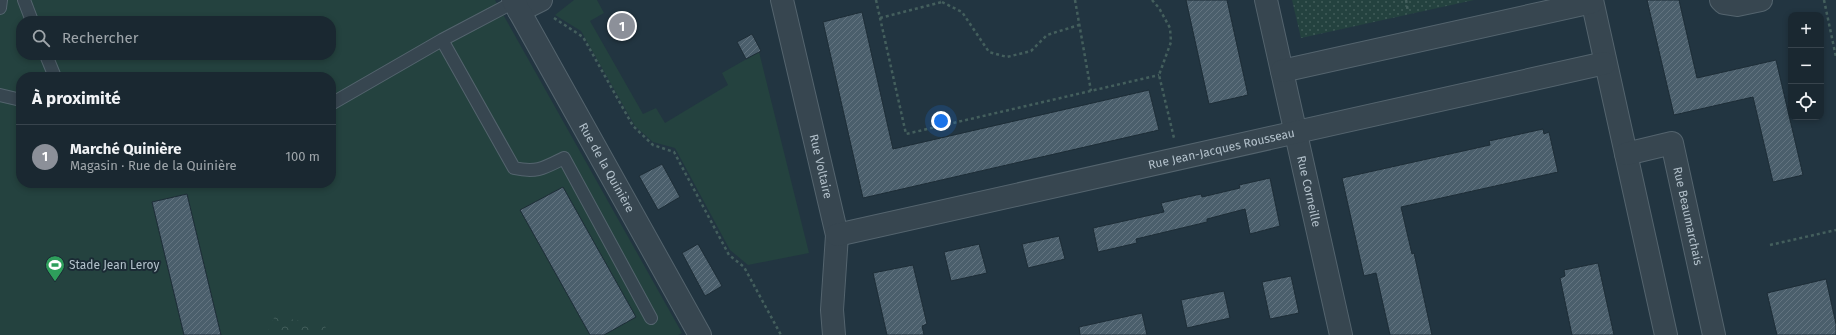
<!DOCTYPE html>
<html lang="fr">
<head>
<meta charset="utf-8">
<style>
	:root { --surface:#1a2831; --page:#233039; --text:#f1f3f6; --muted:#9fa6ab; --line:#38444d; --accent:#8c9099 }
	body { margin:0; font-family:"Fira Sans",sans-serif; background:var(--page); color:var(--text) }
	.controls { position:absolute; right:12px; top:12px; display:grid; overflow:hidden; border-radius:8px; box-shadow:0 2px 6px #0003 }
	.controls button { width:36px; height:36px; display:grid; place-items:center; padding:0; border:0; border-bottom:1px solid var(--line); background:var(--surface); color:var(--text); font:20px sans-serif }
	.you { position:absolute; left:941px; top:121px; width:14px; height:14px; margin:-10px; border:3px solid #fff; border-radius:50%; background:#1a73e8; box-shadow:0 0 0 6px #1a73e833 }
	.badge { display:grid; place-items:center; width:26px; height:26px; border-radius:50%; background:var(--accent); color:#fff; font-size:13px; font-weight:700 }
	.pin { position:absolute; translate:-50% -50%; border:2px solid #fff; box-shadow:0 1px 4px #0006 }
	.list { margin:0; padding:0; list-style:none }
	h2 { display:flex; justify-content:space-between; align-items:center; height:52px; margin:0; padding:0 16px; font-size:17px }
	h2 small { font-size:13px; font-weight:400; color:var(--muted) }
	.list li { display:grid; grid-template-columns:26px 1fr auto; gap:12px; align-items:center; box-sizing:border-box; height:64px; padding:0 16px; border-top:1px solid var(--line) }
	.list b { display:block; font-size:15px; white-space:nowrap }
	.list p { margin:0; font-size:13px; white-space:nowrap; color:var(--muted) }
	.list em { font-size:13px; font-style:normal; color:var(--muted) }
	.icon { flex:none; width:22px; height:22px; fill:none; stroke:currentColor; stroke-width:2; stroke-linecap:round; stroke-linejoin:round }
	.map { position:relative; flex:none; width:1836px; height:335px; overflow:hidden }
	.search { position:absolute; background:var(--surface); box-shadow:0 2px 6px #0003; left:16px; top:16px; width:320px; height:44px; display:flex; align-items:center; gap:10px; box-sizing:border-box; padding:0 14px; border-radius:16px; color:var(--muted); font-size:15px }
	.panel { position:absolute; background:var(--surface); box-shadow:0 2px 6px #0003; left:16px; top:72px; width:320px; height:116px; border-radius:16px }
	.map>svg:first-child { display:block }
	.grass { fill:#24423f; fill-rule:evenodd }
	.forest { fill:url(#forest-crowns) }
	.park { fill:url(#park-dots) }
	.building { fill:url(#building-hatch); stroke:#1d2d37 }
	.lines { fill:none; stroke-linecap:round; stroke-linejoin:round }
	.service-casing { stroke:#54646e; stroke-width:14 }
	.minor-casing { stroke:#54646e; stroke-width:24 }
	.tertiary-casing { stroke:#54646e; stroke-width:24 }
	.path { stroke:#445f5d; stroke-width:2.5; stroke-dasharray:3 3; stroke-linecap:butt }
	.service { stroke:#374650; stroke-width:12 }
	.minor { stroke:#374650; stroke-width:22 }
	.tertiary { stroke:#374650; stroke-width:22 }
	.labels { text-anchor:middle; stroke-width:4; stroke-linejoin:round; paint-order:stroke }
	.street-label { font-size:12px; fill:#b3c1cb; stroke:#1b2b35 }
	.poi-label { font-size:12px; fill:#b3c1cb; stroke:#1b2b35; text-anchor:start }
</style>
</head>
<body>
<div class="map">
<svg width="1836" height="335" viewBox="0 0 1836 335">
	<defs>
		<pattern id="forest-crowns" width="20" height="18" patternUnits="userSpaceOnUse"><rect width="20" height="18" fill="#24423f"/><path d="M2 6a3 3 0 1 1 6 0M12 15a3 3 0 1 1 6 0" fill="none" stroke="#415c59"/></pattern>
		<pattern id="park-dots" width="8" height="8" patternUnits="userSpaceOnUse"><rect width="8" height="8" fill="#24423f"/><path d="M2 2h.1M6 6h.1" fill="none" stroke="#415c59" stroke-width="1.8" stroke-linecap="round"/></pattern>
		<pattern id="building-hatch" width="6" height="6" patternUnits="userSpaceOnUse"><rect width="6" height="6" fill="#4b5f6c"/><path d="M-1 1l2-2M0 6l6-6M5 7l2-2" fill="none" stroke="#637480"/></pattern>
	</defs>
	<rect width="100%" height="100%" fill="#223541"/>
	<path class="grass" d="M0,0H495L682,333L678,335H0ZM21,21H331V55H21ZM21,77H331V183H21Z
		M574,0H597L604,13L590,21L643,114L656,108L665,123L728,85L722,73L759,52L809,253L748,265L730,250L675,148L653,142L635,126L581,31L555,15Z"/>
	<path class="forest" d="M275,316L325,326L329,335H266Z"/>
	<path class="park" d="M1292,0H1474L1301,38Z"/>
	<path class="building" d="M1186,0H1227L1248,95L1209,104Z
		M1647,0H1679L1697,78L1776,60L1803,175L1773,182L1753,97L1674,115Z
		M862,12L893,149L1149,90L1159,130L863,198L823,22Z
		M752,34L761,51L746,59L737,42Z
		M1543,129L1544,134L1549,132L1558,172L1401,207L1412,254L1414,253L1432,335H1390L1376,273L1364,276L1342,178L1490,145L1489,141Z
		M662,164L680,197L658,210L639,176Z
		M1270,178L1280,226L1250,234L1245,209L1207,219V222L1136,239L1137,243L1098,252L1093,228L1164,212L1161,203L1201,194L1202,197L1240,188L1239,185Z
		M563,187L636,317L604,335H590L520,210Z
		M187,194L221,335H184L152,202Z
		M1059,236L1065,259L1028,268L1022,244Z
		M698,244L722,286L705,296L682,253Z
		M979,244L987,273L951,281L944,252Z
		M1598,263L1614,335H1572L1560,278L1565,276L1564,270Z
		M913,265L927,324L922,326L924,335H887L873,273Z
		M1291,276L1299,313L1270,319L1262,282Z
		M1826,279L1836,324V335H1777L1767,293Z
		M1224,291L1230,318L1187,328L1181,300Z
		M1142,313L1147,335H1080L1079,327Z"/>
	<g class="lines">
		<g class="service-casing">
			<path id="service" d="M24,0L32,21
				M0,8L1,0
				M442,40L514,168C537,173 544,168 564,158L651,318
				M46,55L55,77
				M0,95L21,100
				M331,104L442,40L514,2"/>
		</g>
		<g class="minor-casing">
			<g id="minor">
				<path id="s1" d="M782,0L837,235L832,310L834,335"/>
				<path id="s2" d="M1266,0L1341,335"/>
				<path d="M1592,0L1666,335"/>
				<path d="M1721,0L1724,3L1737,5L1761,0"/>
				<path d="M519,11L541,0"/>
				<path d="M1282,71L1592,2"/>
				<path id="s3" d="M1626,154L1672,143L1714,335"/>
				<path id="s4" d="M837,235L1605,63"/>
			</g>
		</g>
		<g class="tertiary-casing">
			<g id="tertiary">
				<path id="s5" d="M513,0L700,335"/>
			</g>
		</g>
		<path class="path" d="M876,0L906,134L1159,75
			M1075,0L1091,91
			M1152,0L1159,8L1170,28L1171,42L1159,75L1174,138
			M1406,0L1408,12
			M1824,0L1836,57
			M942,2L962,12L989,52L1007,57L1031,51L1047,35L1079,25
			M554,18L583,37L633,126L653,145L674,152L729,255L744,267L781,335
			M880,18L942,2L941,0
			M1770,245L1836,230"/>
		<use href="#service" class="service"/>
		<use href="#minor" class="minor"/>
		<use href="#tertiary" class="tertiary"/>
	</g>
	<defs>
		<g id="stadium-pin" transform="scale(1)"><path d="M0 17L-7.5 6A9.5 9.5 0 1 1 7.5 6Z" fill="#2e9e5b" stroke="#1b2b35"/><path d="M0-5a6.5 5 0 1 0 0 10a6.5 5 0 1 0 0-10ZM-3.5-1.8h7v3.6h-7Z" fill="#fff"/></g>
	</defs>
	<g fill-rule="evenodd">
		<use href="#stadium-pin" x="55" y="265"/>
	</g>
	<g class="labels">
		<g class="street-label">
			<text dy="4" stroke="none"><textPath href="#s4" startOffset="394">Rue Jean-Jacques Rousseau</textPath></text>
			<text dy="4" stroke="none"><textPath href="#s1" startOffset="171">Rue Voltaire</textPath></text>
			<text dy="4" stroke="none"><textPath href="#s5" startOffset="192">Rue de la Quinière</textPath></text>
			<text dy="4" stroke="none"><textPath href="#s2" startOffset="196">Rue Corneille</textPath></text>
			<text dy="4" stroke="none"><textPath href="#s3" startOffset="122">Rue Beaumarchais</textPath></text>
		</g>
		<g class="poi-label">
			<text x="69" y="269">Stade Jean Leroy</text>
		</g>
	</g>
</svg>
<div class="controls">
<button>+</button>
<button>−</button>
<button><svg class="icon" aria-label="locate" viewBox="0 0 24 24"><circle cx="12" cy="12" r="6"/><path d="M12 2v4M12 18v4M2 12h4M18 12h4"/></svg></button>
</div>
<div class="you"></div>
<div class="pin badge" style="left:622px;top:26px">1</div>
<div class="search"><svg class="icon" aria-label="search" viewBox="0 0 24 24"><circle cx="10" cy="10" r="6"/><path d="M15 15l6 6"/></svg>Rechercher</div>
<section class="panel">
<h2>À proximité<small></small></h2>
<ul class="list">
<li><span class="badge">1</span><div><b>Marché Quinière</b><p>Magasin · Rue de la Quinière</p></div><em>100 m</em></li>
</ul>
</section>
</div>
</body>
</html>
